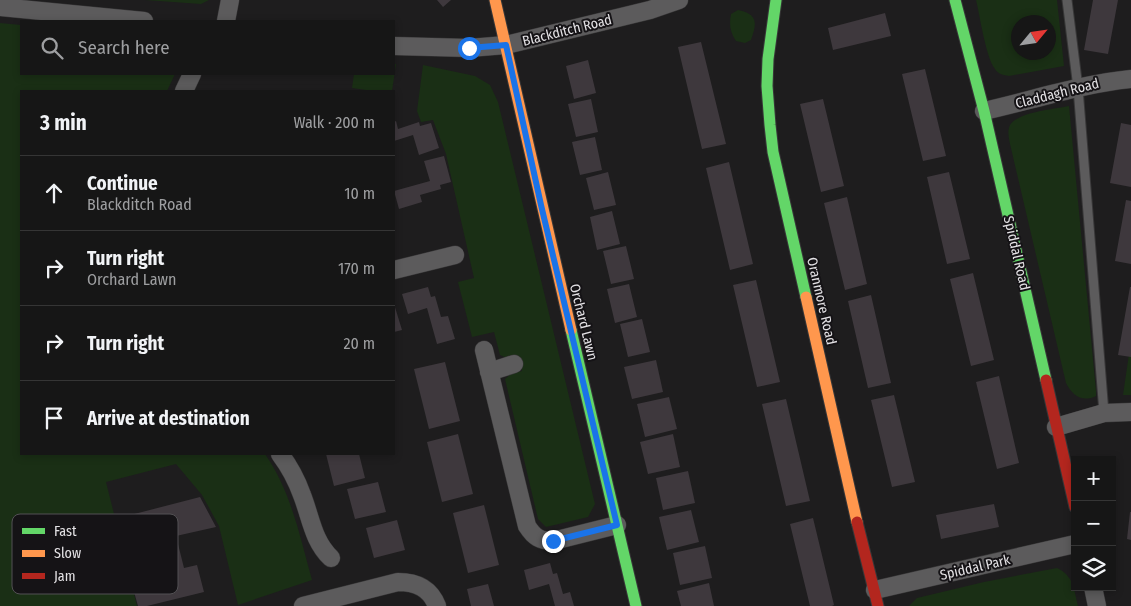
<!DOCTYPE html>
<html lang="en">
<head>
<meta charset="utf-8">
<style>
	:root { --surface:#161616; --page:#232323; --text:#f1f3f6; --muted:#9e9fa1; --line:#353535 }
	body { margin:0; font-family:"Fira Sans Condensed",sans-serif; background:var(--page); color:var(--text) }
	.controls { position:absolute; right:15px; bottom:15px; display:grid; overflow:hidden; border-radius:0px; box-shadow:0 2px 8px #0003 }
	.controls button { width:45px; height:45px; display:grid; place-items:center; padding:0; border:0; border-bottom:1px solid var(--line); background:var(--surface); color:var(--text); font:25px sans-serif }
	.compass { position:absolute; left:1011px; top:15px; width:45px; height:45px; border-radius:50%; background:var(--surface); box-shadow:0 2px 8px #0003; rotate:61deg }
	.stop { position:absolute; width:15px; height:15px; margin:-11px; border:4px solid #1a73e8; border-radius:50%; background:#fff }
	.stop.end { background:#1a73e8; border-color:#fff; box-shadow:0 1px 5px #0008 }
	.list { margin:0; padding:0; list-style:none }
	h2 { display:flex; justify-content:space-between; align-items:center; height:65px; margin:0; padding:0 20px; font-size:21px }
	h2 small { font-size:16px; font-weight:400; color:var(--muted) }
	.list li { display:grid; grid-template-columns:32px 1fr auto; gap:15px; align-items:center; box-sizing:border-box; height:75px; padding:0 20px; border-top:1px solid var(--line) }
	.list b { display:block; font-size:19px; white-space:nowrap }
	.list p { margin:0; font-size:16px; white-space:nowrap; color:var(--muted) }
	.list em { font-size:16px; font-style:normal; color:var(--muted) }
	.icon { flex:none; width:28px; height:28px; fill:none; stroke:currentColor; stroke-width:2; stroke-linecap:round; stroke-linejoin:round }
	.map { position:relative; flex:none; width:1131px; height:606px; overflow:hidden }
	.search { position:absolute; background:var(--surface); box-shadow:0 2px 8px #0003; left:20px; top:20px; width:375px; height:55px; display:flex; align-items:center; gap:12px; box-sizing:border-box; padding:0 18px; border-radius:0px; color:var(--muted); font-size:19px }
	.panel { position:absolute; background:var(--surface); box-shadow:0 2px 8px #0003; left:20px; top:90px; width:375px; height:365px; border-radius:0px }
	.map>svg:first-child { display:block }
	.green { fill:#1a2f15; fill-rule:evenodd }
	.building { fill:#3e383d }
	.lines { fill:none; stroke-linecap:round; stroke-linejoin:round }
	.lane-casing { stroke:#383738; stroke-width:11 }
	.street-casing { stroke:#383738; stroke-width:19 }
	.fast-casing { stroke:#383738; stroke-width:13 }
	.slow-casing { stroke:#383738; stroke-width:13 }
	.jam-casing { stroke:#383738; stroke-width:13 }
	.lane { stroke:#5c5b5c; stroke-width:9 }
	.street { stroke:#5c5b5c; stroke-width:18 }
	.fast { stroke:#63d668; stroke-width:11 }
	.slow { stroke:#ff974d; stroke-width:11 }
	.jam { stroke:#b3261e; stroke-width:11 }
	.route { stroke:#1a73e8; stroke-width:6 }
	.labels { text-anchor:middle; stroke-width:4; stroke-linejoin:round; paint-order:stroke }
	.street-label { font-size:14px; fill:#e4e2e5; stroke:#151316 }
	.key { fill:#151316; stroke:#535154; stroke-width:1 }
	.key-label { font-size:14px; fill:#e4e2e5 }
</style>
</head>
<body>
<div class="map">
<svg width="1131" height="606" viewBox="0 0 1131 606">
	<rect width="100%" height="100%" fill="#1e1d1e"/>
	<path class="green" d="M145,0H209L201,4Z
		M976,0H1057L1064,66L1009,76C1003,75 998,74 995,69C986,58 980,16 976,0ZM1018,22H1048V52H1018Z
		M738,10C758,14 757,23 751,40L745,43L736,41C730,32 729,25 731,14Z
		M0,23L21,25V74H175L167,91H21V454H265C291,491 300,537 312,580L238,605L219,526L202,495L176,464L106,482L137,606H0Z
		M394,64H396L392,91H373L352,88L354,74H394Z
		M423,65L475,76L490,85L498,102L595,504L588,517L546,527L538,519L505,379L511,374L522,371L518,355L507,358L500,355L494,332L472,337L458,282L474,278L446,154L433,120L421,122L417,111Z
		M1069,106L1096,391V396C1082,403 1072,395 1066,383L1010,144C1009,138 1007,131 1010,125C1018,112 1055,109 1069,106Z
		M1129,354H1131V395H1123Z
		M1057,568C1074,576 1074,590 1078,606H909L917,598L984,582Z"/>
	<path class="building" d="M437,0H451L443,7Z
		M1093,0H1118L1108,54L1084,50Z
		M885,13L891,36L833,50L828,28Z
		M701,42L726,144L702,149L678,47Z
		M588,60L596,93L574,99L566,66Z
		M925,69L946,156L923,161L902,74Z
		M591,99L598,132L576,137L568,104Z
		M823,99L844,186L821,192L800,104Z
		M396,121L398,129L419,122L420,126L431,123L439,148L419,155L413,135L394,141V122Z
		M1121,123L1131,125V187L1110,183Z
		M595,137L602,170L580,175L572,142Z
		M444,156L451,182L440,185L441,189L420,195L422,202L399,209L394,191L430,181L424,161Z
		M729,162L753,264L730,270L706,168Z
		M608,172L616,205L594,210L586,178Z
		M949,172L970,259L947,264L927,177Z
		M847,197L867,284L845,290L824,203Z
		M1126,200L1131,201V264L1115,261Z
		M612,211L620,244L597,250L590,217Z
		M626,246L634,279L611,284L603,251Z
		M973,273L994,360L971,366L950,279Z
		M756,280L780,382L757,387L733,285Z
		M629,284L637,317L615,323L607,289Z
		M428,287L431,297L435,296L441,317L448,316L455,339L437,344L427,308L408,314L402,294Z
		M1130,287H1131V357L1118,355Z
		M871,295L891,383L868,388L848,301Z
		M394,304L402,330L394,332Z
		M642,319L650,352L628,357L620,324Z
		M656,360L663,392L632,399L624,367Z
		M445,362L460,421L429,429L414,369Z
		M999,376L1019,463L997,469L976,382Z
		M894,395L915,482L892,487L871,400Z
		M669,397L677,429L645,437L637,404Z
		M786,399L810,501L786,506L762,404Z
		M458,434L473,494L442,502L427,442Z
		M673,434L680,467L648,474L640,442Z
		M326,454H359L365,478L334,486Z
		M688,471L695,503L663,510L656,478Z
		M378,482L386,512L355,519L347,489Z
		M200,497L216,527L176,536L184,568L197,565L204,592L147,606H138L131,581L160,574L152,542L123,550L115,519Z
		M994,504L999,527L941,539L936,515Z
		M484,505L499,565L468,573L453,513Z
		M691,510L699,542L667,550L659,517Z
		M1130,512H1131V540L1127,539Z
		M813,518L834,605L832,606H810L790,524Z
		M397,520L405,550L374,558L366,528Z
		M705,546L712,578L680,585L673,553Z
		M550,563L553,574L557,573L563,594L570,592L574,606H555L549,584L529,590L524,570Z
		M709,583L714,606H681L677,591Z
		M488,584L494,606H471L467,589Z"/>
	<g class="lines">
		<g class="lane-casing">
			<path id="lane" d="M1067,0L1078,88L1104,413"/>
		</g>
		<g class="street-casing">
			<path id="street" d="M0,7L144,21
				M226,21L230,0
				M394,46L469,48L506,45L650,10L679,0
				M184,91L192,74
				M984,111C1033,100 1081,84 1131,79
				M394,270L455,255
				M484,350L527,526C534,537 540,541 553,541L617,525
				M489,372L514,364
				M1056,427L1104,413L1131,412
				M280,454C289,466 297,481 302,495C311,518 313,541 331,558
				M1093,587L1097,606
				M875,590L1075,544
				M303,606L398,582C416,582 430,588 437,606"/>
		</g>
		<g class="fast-casing">
			<path id="fast" d="M776,0L768,59L767,86L770,125L773,152L806,297
				M955,0L984,111L1046,380
				M571,330L636,606"/>
		</g>
		<g class="slow-casing">
			<path id="slow" d="M495,0L571,330
				M806,297L857,522"/>
		</g>
		<g class="jam-casing">
			<path id="jam" d="M1046,380L1075,507
				M857,522L878,606"/>
		</g>
		<use href="#lane" class="lane"/>
		<use href="#street" class="street"/>
		<use href="#fast" class="fast"/>
		<use href="#slow" class="slow"/>
		<use href="#jam" class="jam"/>
	</g>
	<g class="lines">
		<path class="route" d="M469,48L506,45L541,205L617,525L553,541"/>
	</g>
	<g class="labels">
		<g class="street-label">
			<text transform="translate(567 30) rotate(-14)" y="5">Blackditch Road</text>
			<text transform="translate(1057 93) rotate(-14)" y="5">Claddagh Road</text>
			<text transform="translate(1017 253) rotate(77)" y="5">Spiddal Road</text>
			<text transform="translate(822 301) rotate(77)" y="5">Oranmore Road</text>
			<text transform="translate(584 322) rotate(76)" y="5">Orchard Lawn</text>
			<text transform="translate(975 567) rotate(-13)" y="5">Spiddal Park</text>
		</g>
	</g>
	<rect x="12" y="514" width="166" height="80" rx="8" class="key"/>
	<rect x="22" y="528" width="23" height="6" fill="#63d668"/>
	<rect x="22" y="550" width="23" height="7" fill="#ff974d"/>
	<rect x="22" y="573" width="23" height="6" fill="#b3261e"/>
	<g class="key-label">
		<text x="54" y="536">Fast</text>
		<text x="54" y="558">Slow</text>
		<text x="54" y="581">Jam</text>
	</g>
</svg>
<div class="controls">
<button>+</button>
<button>−</button>
<button><svg class="icon" aria-label="layers" viewBox="0 0 24 24"><path d="M12 4l9 5-9 5-9-5zM3 14l9 5 9-5"/></svg></button>
</div>
<svg class="compass" viewBox="-18 -18 36 36"><path d="M0-13l5 13h-10z" fill="#e53935"/><path d="M0 13l5-13h-10z" fill="#9e9fa1"/></svg>
<div class="stop" style="left:469px;top:48px"></div>
<div class="stop end" style="left:553px;top:541px"></div>
<div class="search"><svg class="icon" aria-label="search" viewBox="0 0 24 24"><circle cx="10" cy="10" r="6"/><path d="M15 15l6 6"/></svg>Search here</div>
<section class="panel">
<h2>3 min<small>Walk · 200 m</small></h2>
<ul class="list">
<li><svg class="icon" aria-label="ahead" viewBox="0 0 24 24"><path d="M12 20V5M6 11l6-6 6 6"/></svg><div><b>Continue</b><p>Blackditch Road</p></div><em>10 m</em></li>
<li><svg class="icon" aria-label="right" viewBox="0 0 24 24"><path d="M7 20v-9h11M14 6l5 5-5 5"/></svg><div><b>Turn right</b><p>Orchard Lawn</p></div><em>170 m</em></li>
<li><svg class="icon" aria-label="right" viewBox="0 0 24 24"><path d="M7 20v-9h11M14 6l5 5-5 5"/></svg><div><b>Turn right</b></div><em>20 m</em></li>
<li><svg class="icon" aria-label="arrive" viewBox="0 0 24 24"><path d="M6 21V4h12l-3 4 3 4H6"/></svg><div><b>Arrive at destination</b></div></li>
</ul>
</section>
</div>
</body>
</html>
